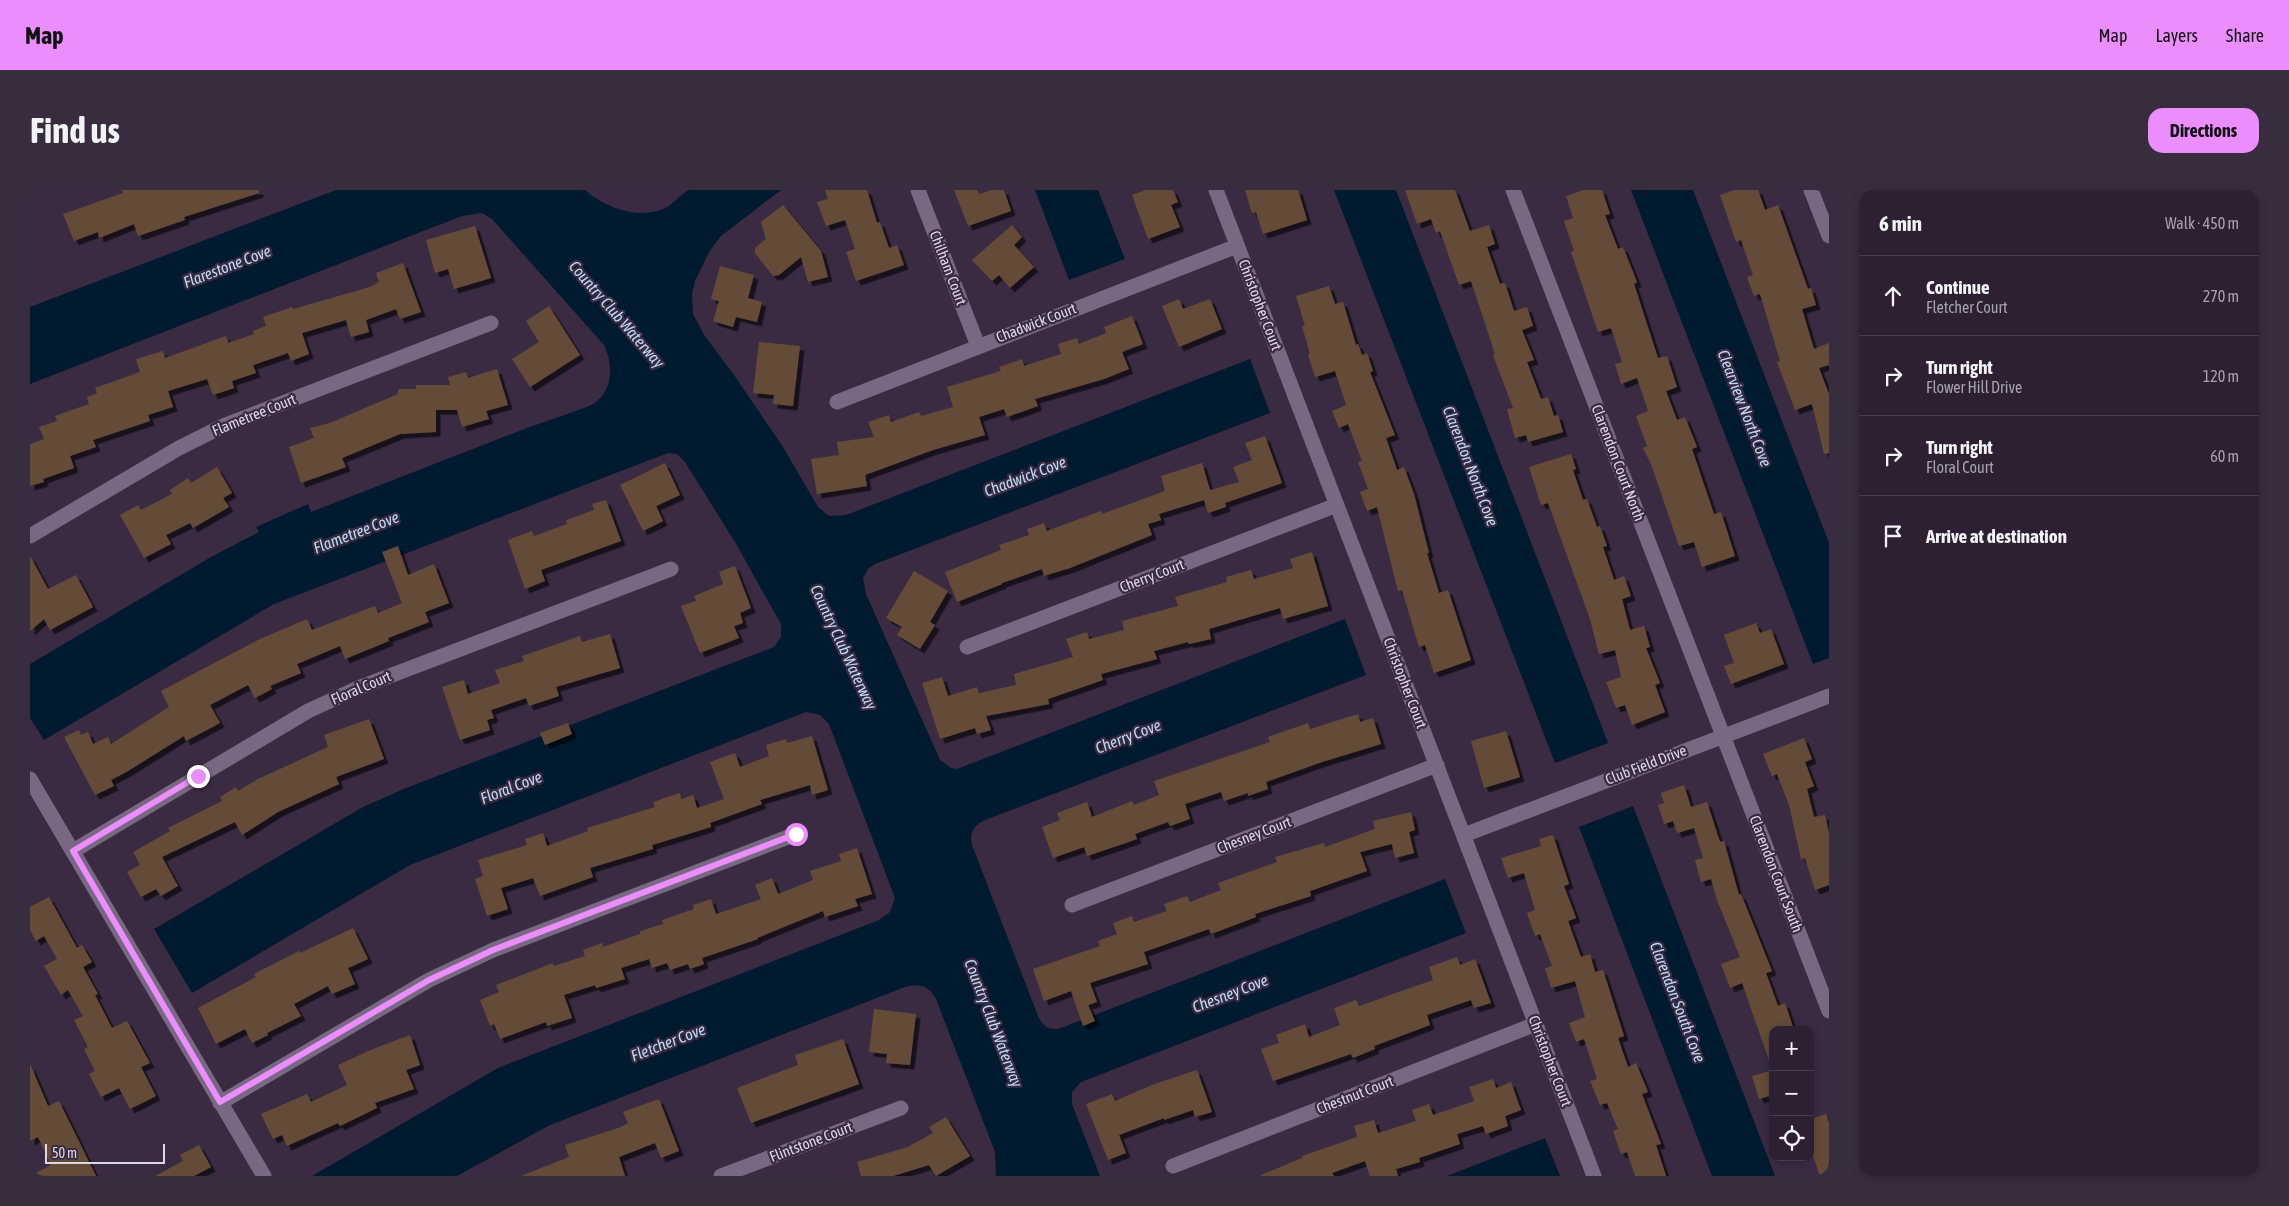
<!DOCTYPE html>
<html lang="en">
<head>
<meta charset="utf-8">
<style>
	:root { --surface:#2c2032; --page:#382d3e; --text:#f1f3f6; --muted:#a6a3ac; --line:#483e4d; --accent:#eb8dfc }
	body { margin:0; font-family:"Asap Condensed",sans-serif; background:var(--page); color:var(--text) }
	.controls { position:absolute; right:15px; bottom:15px; display:grid; overflow:hidden; border-radius:10px; box-shadow:0 2px 8px #0003 }
	.controls button { width:45px; height:45px; display:grid; place-items:center; padding:0; border:0; border-bottom:1px solid var(--line); background:var(--surface); color:var(--text); font:25px sans-serif }
	.scale { position:absolute; left:15px; bottom:12px; width:120px; box-sizing:border-box; padding-left:5px; border:2px solid #e0d7e6; border-top:0; font-size:14px; line-height:18px; white-space:nowrap; color:#e0d7e6; -webkit-text-stroke:4px #3a2b43; paint-order:stroke }
	.stop { position:absolute; width:15px; height:15px; margin:-11px; border:4px solid #eb8dfc; border-radius:50%; background:#fff }
	.stop.end { background:#eb8dfc; border-color:#fff; box-shadow:0 1px 5px #0008 }
	.list { margin:0; padding:0; list-style:none }
	h2 { display:flex; justify-content:space-between; align-items:center; height:65px; margin:0; padding:0 20px; font-size:21px }
	h2 small { font-size:16px; font-weight:400; color:var(--muted) }
	.list li { display:grid; grid-template-columns:32px 1fr auto; gap:15px; align-items:center; box-sizing:border-box; height:80px; padding:0 20px; border-top:1px solid var(--line) }
	.list b { display:block; font-size:19px; white-space:nowrap }
	.list p { margin:0; font-size:16px; white-space:nowrap; color:var(--muted) }
	.list em { font-size:16px; font-style:normal; color:var(--muted) }
	.icon { flex:none; width:28px; height:28px; fill:none; stroke:currentColor; stroke-width:2; stroke-linecap:round; stroke-linejoin:round }
	.map { position:relative; flex:none; width:1799px; height:986px; overflow:hidden; border-radius:15px }
	header { display:flex; align-items:center; gap:30px; box-sizing:border-box; height:70px; padding:0 25px; background:var(--accent); color:#111 }
	header strong { font-size:24px }
	nav { display:flex; gap:28px; margin-inline-start:auto; font-size:18px }
	.intro { display:flex; align-items:center; justify-content:space-between; box-sizing:border-box; height:120px; padding:0 30px }
	h1 { margin:0; font-size:35px }
	.button { padding:12px 22px; border-radius:15px; background:var(--accent); color:#111; font-size:18px; font-weight:700 }
	main { display:flex; gap:30px; padding:0 30px }
	aside { flex:1; background:var(--surface); border-radius:15px; box-shadow:0 2px 8px #0003 }
	.map>svg:first-child { display:block }
	.water { fill:#001a2f }
	.building { fill:#644c38; filter:url(#shadow) }
	.lines { fill:none; stroke-linecap:round; stroke-linejoin:round }
	.street { stroke:#786882; stroke-width:15 }
	.route { stroke:#eb8dfc; stroke-width:6 }
	.labels { text-anchor:middle; stroke-width:4.5; stroke-linejoin:round; paint-order:stroke }
	.street-label { font-size:15px; fill:#e0d7e6; stroke:#3a2b43 }
	.water-label { font-size:16px; font-style:italic; fill:#badcf6; stroke:#3a2b43 }
</style>
</head>
<body>
<header>
<strong>Map</strong>
<nav><a>Map</a><a>Layers</a><a>Share</a></nav>
</header>
<div class="intro"><h1>Find us</h1><a class="button">Directions</a></div>
<main>
<div class="map">
<svg width="1799" height="986" viewBox="0 0 1799 986">
	<defs>
		<filter id="shadow"><feDropShadow dx="4.5" dy="4.5" stdDeviation="0" flood-color="#0009"/></filter>
	</defs>
	<rect width="100%" height="100%" fill="#3a2b43"/>
	<path class="water" d="M306,0H555C576,18 610,31 637,17C645,12 651,4 659,0C666,0 737,0 751,0L691,46L679,62L665,91L662,104L663,124L674,145L704,185L753,257L788,317L799,326L816,325L1220,169L1240,223L845,374L838,379L833,388L836,404L910,570L921,578L927,579L1315,429L1336,485L955,630C944,635 939,643 942,655L1008,826C1013,837 1020,841 1031,838L1415,689L1436,743L1051,892L1042,902V914L1070,986H966L965,962L906,809C898,795 890,794 875,797L520,935L427,986H282L468,878L849,730L860,722L865,708L799,534L790,525L776,522L380,675L162,803L124,739L333,617L376,598L744,457L751,447V434L705,352L655,272L647,264L638,263L244,414L14,550L0,528V474L181,367L229,342L226,337L278,314L281,322L497,238L557,217C582,207 585,178 574,155L462,29L452,23L432,26L0,194V117Z
		M1005,0H1068L1095,69L1039,90Z
		M1304,0H1366L1578,553L1525,573Z
		M1601,0H1663L1799,353V468L1783,474Z
		M1603,616L1745,986H1682L1549,637Z
		M1515,948L1530,986H1417Z"/>
	<path class="building" d="M92,0H229V3L154,27L155,30L108,46L104,34L69,48L68,42L44,51L33,24L93,3Z
		M795,0H837L847,33L850,32L859,58L867,55L874,75L826,91L816,62L825,59L815,30L796,36L787,12L798,9Z
		M924,0H947L949,4L961,0H974L981,21L938,36Z
		M1116,0H1143L1148,12L1141,15L1150,37L1118,49L1102,5Z
		M1215,0H1268L1277,30L1233,44L1226,22L1222,23Z
		M1375,0H1425L1440,41L1459,35L1465,54L1457,57L1470,94L1475,93L1484,121L1497,117L1503,136L1492,140L1504,170L1497,172L1511,209L1518,207L1524,226L1528,225L1533,242L1498,252L1496,245L1485,248L1477,219L1483,218L1463,165L1465,164L1441,91L1429,95L1410,41L1406,43L1401,29L1387,34Z
		M1553,0H1572L1580,24L1575,25L1588,59L1593,57L1607,92L1604,94L1628,168L1637,166L1647,197L1636,201L1647,230L1655,227L1667,257L1662,259L1684,324L1691,322L1705,366L1672,377L1664,352L1649,356L1621,274L1613,258L1617,256L1606,226L1618,221L1607,188L1591,194L1585,174L1592,172L1581,138L1568,142L1541,62L1544,61L1534,31L1543,28L1536,6Z
		M1704,0H1728L1735,20L1748,15L1778,99L1781,98L1786,115L1772,119L1784,159L1799,153V175L1789,178L1799,204V263L1794,264L1782,214L1765,220L1747,172L1750,171L1730,104L1724,106L1717,87L1723,85L1711,50L1706,52L1690,5Z
		M753,15L791,61L798,87L778,92L771,67L749,85L743,86L725,63V58L736,49L731,32Z
		M982,35L992,47L984,55L1004,77L980,98L969,85L962,91L942,70Z
		M445,36L461,88L424,99L418,79L405,83L396,50Z
		M373,73L391,122L370,129L366,119L336,130L339,142L321,147L316,130L272,143L279,164L261,171L258,163L223,175L226,183L202,191L204,198L183,205L177,189L138,201L143,217L118,225L120,231L63,250L66,257L40,266L44,278L13,289L14,292L0,296V254L14,249L9,237L27,231L25,226L59,214L57,207L67,203L65,198L110,182L106,169L133,161L135,168L196,146L198,153L224,144L223,141L236,136L233,127L262,117L263,119L340,97L349,92L346,83Z
		M690,76L724,85L718,108L732,112L727,132L706,127L703,137L683,131L689,111L681,109Z
		M1299,96L1305,114L1313,112L1326,155L1328,154L1332,165L1337,163L1343,181L1340,182L1365,245L1356,248L1367,280L1374,277L1384,304L1399,363H1397L1409,403L1418,400L1441,470L1404,483L1395,455L1389,457L1372,400L1368,401L1347,317L1337,321L1330,302L1338,299L1328,272L1332,271L1318,234L1309,238L1302,221L1316,215L1305,181L1285,187L1278,165L1280,164L1272,136H1275L1266,106Z
		M1149,109L1153,119L1180,109L1192,139L1149,157L1132,116Z
		M519,116L550,165L500,197L482,169L509,152L496,131Z
		M1102,126L1113,154L1092,162L1099,179L1074,189L1005,209L1008,216L977,227L974,219L949,227L955,245L903,260L835,285L837,296L787,304L781,269L809,265L807,252L844,247L838,232L859,225L861,232L889,222L891,226L923,217L917,197L971,181L969,177L992,169L994,176L1031,164L1028,154L1047,148L1049,154L1076,143L1074,137Z
		M729,152L770,156L763,216L743,214L744,205L723,203Z
		M467,179L478,215L456,221L459,229L432,237L427,220H406V242L370,244L312,268L316,277L271,293L259,257L284,248L280,238L300,233L368,204V199H386V195H420L418,187L436,182L438,188Z
		M1235,246L1252,293L1195,313L1196,317L1178,323L1174,310L1129,324L1131,330L1118,334L1122,345L1040,378L1014,386L1012,379L972,393V394L927,412L915,382L971,360L969,355L999,345L997,339L1014,333L1017,341L1071,321L1072,324L1135,301L1131,286L1172,273L1180,300L1209,292L1203,277L1222,270L1215,253Z
		M1541,264L1546,279L1543,280L1553,310L1557,309L1567,337L1570,336L1577,356L1573,357L1584,390L1594,386L1601,406L1592,409L1600,440L1614,436L1620,457L1616,458L1630,493L1625,495L1635,522L1602,535L1595,515L1586,518L1576,492L1591,487L1585,460L1569,464L1560,429L1518,313L1511,315L1499,277Z
		M635,273L650,305L626,316L633,331L613,341L590,295Z
		M187,277L202,303L193,308L199,317L163,338L160,333L136,345L141,354L114,368L90,325L108,315L111,320L142,304L140,300L158,288L161,293Z
		M576,310L591,351L511,380L515,391L495,399L478,350L502,341L504,346L537,334L536,330L564,320L562,314Z
		M368,356L378,385L404,374L419,413L395,422L399,432L358,448L359,451L315,469L310,456L267,474L271,483L240,496L242,499L225,508L218,495L180,515L190,533L156,551L154,546L98,581L81,590L84,596L65,605L34,547L49,540L51,545L58,542L63,554L78,547L81,554L139,517L131,501L230,449L277,429L282,440L345,416L348,423L372,413L352,362Z
		M1282,362L1298,416L1253,429L1250,418L1179,439L1181,449L1159,454L1158,452L1124,461L1127,469L1071,484L1073,490L1018,509L1019,514L956,526L961,540L947,544L945,538L910,549L892,493L912,487L918,506L947,497L949,503L986,495L984,484L1043,467L1036,449L1057,442L1059,449L1094,440L1092,431L1148,416L1145,407L1197,392L1196,387L1221,380L1224,389L1263,378L1260,369Z
		M0,366L18,399L46,385L63,417L20,440L14,429L0,441Z
		M705,376L721,418L710,423L713,433L704,436L709,448L670,463L651,416L666,411L664,406L693,394L689,382Z
		M884,381L918,401L900,432L905,435L890,459L867,445L872,437L856,428Z
		M1726,433L1730,443L1741,439L1754,474L1701,494L1694,476L1704,473L1694,445Z
		M580,444L590,478L526,497L529,506L499,516L496,508L461,520L464,528L457,530L460,540L430,550L412,497L434,490L438,504L470,493L465,480L494,471L492,466L550,446L552,452Z
		M1328,524L1330,532L1343,528L1351,554L1292,572L1236,592L1238,599L1218,606V603L1194,611L1191,602L1155,614L1160,629L1140,636L1138,632L1105,644L1107,649L1090,655L1057,666L1054,657L1023,668L1012,637L1030,630L1027,623L1057,612L1062,627L1102,611L1104,615L1129,605L1124,591L1240,552L1238,547L1278,533L1280,539Z
		M339,529L354,569L306,587L309,594L248,622L212,645L205,632L132,667L148,696L131,706L126,699L111,707L97,682L110,675L103,662L140,641L138,638L192,611L190,607L206,597L208,601L228,589L298,557L294,545Z
		M538,533L542,544L515,555L510,543Z
		M1476,541L1490,587L1454,598L1441,551Z
		M782,546L798,600L782,605L780,595L730,610L732,614L680,633L681,637L622,655L623,659L560,678L563,687L510,706L503,688L471,698L478,719L457,726L445,689L453,686L448,670L497,655L495,649L513,643L517,656L558,641L557,638L625,617L623,612L650,603L651,609L663,605L667,618L694,609L680,572L705,563L710,577L739,566L736,555L756,549L757,553Z
		M1774,548L1782,569L1775,572L1784,596L1777,599L1784,627L1795,625L1799,643V695L1785,700L1775,668L1771,669L1759,615L1747,584L1742,586L1733,564Z
		M1654,595L1661,617L1677,612L1690,652L1694,651L1709,705L1711,704L1742,781L1736,783L1748,816L1755,813L1764,840H1743V875L1741,876L1712,793L1700,798L1691,774L1710,767L1687,710L1681,689L1671,692L1665,670L1673,668L1664,638L1647,643L1643,631L1634,634L1628,615L1634,613L1631,603Z
		M1381,622L1385,640L1379,642L1384,663L1365,668L1362,654L1330,662L1337,681L1280,701L1281,706L1225,724L1226,727L1181,744L1179,739L1114,762L1118,774L1060,793L1067,812L1058,815L1065,831L1053,836L1041,801L1014,811L1003,779L1070,756L1068,751L1087,744L1083,733L1102,726L1104,732L1137,721L1134,714L1157,706L1160,712L1191,700L1188,693L1247,672L1245,667L1294,653L1295,657L1345,639L1343,631Z
		M1523,645L1539,694L1534,696L1546,728L1538,731L1551,767L1560,764L1565,782L1573,780L1594,846L1588,848L1598,877L1606,873L1618,902L1612,904L1631,954L1626,955L1636,986H1605L1597,962L1591,964L1583,941L1588,939L1577,913L1570,915L1560,891L1567,889L1554,849L1546,852L1539,833L1555,827L1545,791L1521,798L1515,778L1522,776L1510,744L1505,746L1497,723L1505,720L1494,683L1478,688L1471,668L1511,656L1509,649Z
		M827,658L842,704L825,709L828,716L795,727L793,721L727,748L728,749L672,768L674,774L660,779L658,774L640,780L637,773L622,778L619,769L591,778L595,789L566,798L565,795L534,805L542,828L517,836L516,832L470,849L464,834L460,836L450,810L469,802L466,795L523,773L524,776L555,766L553,760L572,753L573,757L610,744V741L633,734L632,730L664,719L663,715L681,709L686,724L731,709L725,695L742,688L748,704L783,690L780,681L811,671L809,664Z
		M19,707L47,758L52,755L62,772L53,777L68,804L65,805L82,838L97,831L120,873L111,877L126,906L100,919L89,898L71,907L59,884L65,881L54,859L58,857L44,830L53,826L38,800L31,805L14,776L27,769L14,746L6,751L0,740V717Z
		M323,738L338,769L318,778L325,794L302,804L298,796L264,814L271,826L237,843L238,845L222,853L215,839L186,854L168,818L226,787L224,784L269,761L270,763Z
		M1427,767L1430,775L1445,769L1461,813L1444,818L1441,810L1397,825L1400,835L1344,856L1345,859L1323,868L1321,864L1243,891L1231,859L1249,853L1246,845L1275,834L1279,847L1310,835L1304,818L1326,810L1329,816L1403,790L1399,777Z
		M844,819L886,824L880,875L856,873L857,864L839,862Z
		M380,845L390,875L376,880L384,899L345,913L347,918L310,936L308,933L257,956L252,945L243,949L231,924L277,904L281,912L317,895L308,875L343,859Z
		M813,849L829,894L721,933L707,898L768,875L765,865Z
		M0,874L18,916L29,911L66,986H0L21,975L8,947L0,951Z
		M1167,880L1182,922L1165,927L1163,920L1134,930V928L1089,945L1096,963L1078,970L1056,914L1082,904L1085,911L1122,895Z
		M1743,880V905L1729,909L1722,886Z
		M1463,889L1466,898L1481,892L1491,920L1475,926L1478,936L1456,944L1453,936L1427,944L1430,954L1389,968L1390,972L1366,979L1368,986H1340L1335,971L1302,983L1304,986H1229L1272,968V966L1327,947L1324,936L1344,930L1348,943L1386,931L1382,920L1399,914L1403,925L1444,911L1439,897Z
		M629,909L649,961L631,968L625,953L589,967L595,986H491L539,967L535,955L591,937L598,933L593,922Z
		M1796,924L1799,933V986H1790L1780,957V929Z
		M916,927L940,966L906,986L899,975L863,986H831L827,972L878,957L903,943L899,937Z
		M169,955L181,977L164,986H125L153,971L150,965Z"/>
	<g class="lines">
		<path class="street" d="M888,0L948,156
			M1186,0L1564,986
			M1483,0L1799,821
			M1781,0L1799,46
			M807,212L1207,56
			M0,346L149,258L193,236L461,133
			M937,457L1307,315
			M0,589L234,986
			M1434,645L1799,506
			M43,661L278,521L328,498L641,379
			M1042,715L1407,575
			M190,913L399,790L463,760L766,644
			M1143,976L1506,834
			M691,986L871,918"/>
	</g>
	<g class="lines">
		<path class="route" d="M168,586L43,661L190,912L399,790L463,760L766,644"/>
	</g>
	<g class="labels">
		<g class="street-label">
			<text transform="translate(918 78) rotate(69)" y="5">Chilham Court</text>
			<text transform="translate(1230 115) rotate(69)" y="5">Christopher Court</text>
			<text transform="translate(1006 133) rotate(-21)" y="5">Chadwick Court</text>
			<text transform="translate(224 225) rotate(-22)" y="5">Flametree Court</text>
			<text transform="translate(1588 273) rotate(69)" y="5">Clarendon Court North</text>
			<text transform="translate(1122 386) rotate(-21)" y="5">Cherry Court</text>
			<text transform="translate(1375 493) rotate(69)" y="5">Christopher Court</text>
			<text transform="translate(331 498) rotate(-23)" y="5">Floral Court</text>
			<text transform="translate(1616 575) rotate(-21)" y="5">Club Field Drive</text>
			<text transform="translate(1224 645) rotate(-21)" y="5">Chesney Court</text>
			<text transform="translate(1746 684) rotate(69)" y="5">Clarendon Court South</text>
			<text transform="translate(1520 871) rotate(69)" y="5">Christopher Court</text>
			<text transform="translate(1325 905) rotate(-21)" y="5">Chestnut Court</text>
			<text transform="translate(781 952) rotate(-21)" y="5">Flintstone Court</text>
		</g>
		<g class="water-label">
			<text transform="translate(197 76) rotate(-21)" y="6">Flarestone Cove</text>
			<text transform="translate(587 124) rotate(49)" y="6">Country Club Waterway</text>
			<text transform="translate(1715 218) rotate(69)" y="6">Clearview North Cove</text>
			<text transform="translate(1441 276) rotate(69)" y="6">Clarendon North Cove</text>
			<text transform="translate(995 286) rotate(-21)" y="6">Chadwick Cove</text>
			<text transform="translate(326 342) rotate(-21)" y="6">Flametree Cove</text>
			<text transform="translate(814 457) rotate(65)" y="6">Country Club Waterway</text>
			<text transform="translate(1098 546) rotate(-21)" y="6">Cherry Cove</text>
			<text transform="translate(481 597) rotate(-21)" y="6">Floral Cove</text>
			<text transform="translate(1200 803) rotate(-21)" y="6">Chesney Cove</text>
			<text transform="translate(1648 812) rotate(69)" y="6">Clarendon South Cove</text>
			<text transform="translate(964 833) rotate(69)" y="6">Country Club Waterway</text>
			<text transform="translate(638 852) rotate(-21)" y="6">Fletcher Cove</text>
		</g>
	</g>
</svg>
<div class="controls">
<button>+</button>
<button>−</button>
<button><svg class="icon" aria-label="locate" viewBox="0 0 24 24"><circle cx="12" cy="12" r="6"/><path d="M12 2v4M12 18v4M2 12h4M18 12h4"/></svg></button>
</div>
<div class="scale">50 m</div>
<div class="stop" style="left:766px;top:644px"></div>
<div class="stop end" style="left:168px;top:586px"></div>
</div>
<aside>
<h2>6 min<small>Walk · 450 m</small></h2>
<ul class="list">
<li><svg class="icon" aria-label="ahead" viewBox="0 0 24 24"><path d="M12 20V5M6 11l6-6 6 6"/></svg><div><b>Continue</b><p>Fletcher Court</p></div><em>270 m</em></li>
<li><svg class="icon" aria-label="right" viewBox="0 0 24 24"><path d="M7 20v-9h11M14 6l5 5-5 5"/></svg><div><b>Turn right</b><p>Flower Hill Drive</p></div><em>120 m</em></li>
<li><svg class="icon" aria-label="right" viewBox="0 0 24 24"><path d="M7 20v-9h11M14 6l5 5-5 5"/></svg><div><b>Turn right</b><p>Floral Court</p></div><em>60 m</em></li>
<li><svg class="icon" aria-label="arrive" viewBox="0 0 24 24"><path d="M6 21V4h12l-3 4 3 4H6"/></svg><div><b>Arrive at destination</b></div></li>
</ul>
</aside>
</main>
</body>
</html>
